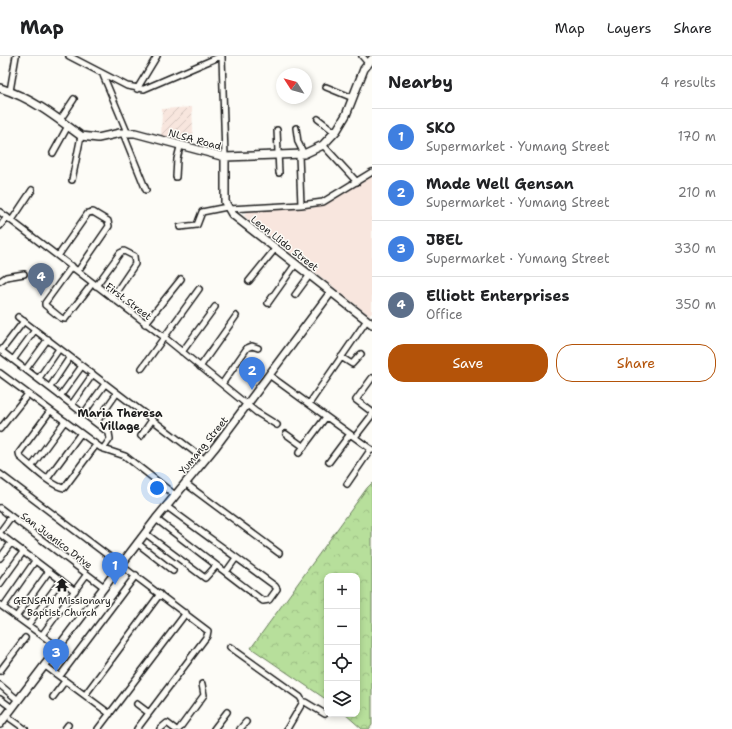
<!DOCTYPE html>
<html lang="en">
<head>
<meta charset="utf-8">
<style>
	:root { --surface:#fff; --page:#f2f2f2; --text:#202124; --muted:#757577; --line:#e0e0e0; --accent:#b45309 }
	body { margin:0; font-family:"Shantell Sans",sans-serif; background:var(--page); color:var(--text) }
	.controls { position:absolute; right:12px; bottom:12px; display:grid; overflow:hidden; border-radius:8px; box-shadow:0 2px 6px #0003 }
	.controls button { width:36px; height:36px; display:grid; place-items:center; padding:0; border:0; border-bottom:1px solid var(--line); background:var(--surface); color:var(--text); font:20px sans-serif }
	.compass { position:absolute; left:276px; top:12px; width:36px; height:36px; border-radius:50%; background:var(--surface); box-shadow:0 2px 6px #0003; rotate:306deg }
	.you { position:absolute; left:157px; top:432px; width:14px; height:14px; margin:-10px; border:3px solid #fff; border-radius:50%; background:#1a73e8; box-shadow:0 0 0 6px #1a73e833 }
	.badge { display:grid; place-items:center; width:26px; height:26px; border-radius:50%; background:var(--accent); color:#fff; font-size:13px; font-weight:700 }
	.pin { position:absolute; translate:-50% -33px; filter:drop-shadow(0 1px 2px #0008) }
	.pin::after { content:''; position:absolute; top:21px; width:14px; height:12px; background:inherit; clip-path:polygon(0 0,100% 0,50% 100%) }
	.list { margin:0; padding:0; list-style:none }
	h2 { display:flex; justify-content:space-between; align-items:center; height:52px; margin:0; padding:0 16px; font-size:17px }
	h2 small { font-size:13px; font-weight:400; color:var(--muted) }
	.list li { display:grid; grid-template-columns:26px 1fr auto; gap:12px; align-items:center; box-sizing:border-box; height:56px; padding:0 16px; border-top:1px solid var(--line) }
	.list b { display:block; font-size:15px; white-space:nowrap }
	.list p { margin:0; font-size:13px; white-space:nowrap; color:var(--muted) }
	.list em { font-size:13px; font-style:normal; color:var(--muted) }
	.actions { display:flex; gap:8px; padding:12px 16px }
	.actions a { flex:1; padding:9px 0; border:1px solid var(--accent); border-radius:16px; text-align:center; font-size:14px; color:var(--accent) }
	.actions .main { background:var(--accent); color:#fff }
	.icon { flex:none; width:22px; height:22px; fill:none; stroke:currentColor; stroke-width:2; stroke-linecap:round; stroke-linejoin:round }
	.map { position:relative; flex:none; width:372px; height:673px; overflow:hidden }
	header { display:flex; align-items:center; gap:24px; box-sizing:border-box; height:56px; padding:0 20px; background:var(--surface); border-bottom:1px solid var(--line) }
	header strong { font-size:19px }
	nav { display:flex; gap:22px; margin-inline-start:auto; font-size:14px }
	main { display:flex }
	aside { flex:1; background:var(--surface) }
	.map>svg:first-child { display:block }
	.built { fill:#f8e6de }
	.industrial { fill:url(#industrial-furrows) }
	.forest { fill:url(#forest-crowns); stroke:#6a7e5c }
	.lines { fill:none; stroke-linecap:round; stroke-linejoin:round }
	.street-casing { stroke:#1c1c1c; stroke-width:8 }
	.secondary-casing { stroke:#1c1c1c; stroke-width:10 }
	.street { stroke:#fdfcf7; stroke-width:5 }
	.secondary { stroke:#fdfcf7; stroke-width:7 }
	.labels { text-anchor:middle; stroke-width:3; stroke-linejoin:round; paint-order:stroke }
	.street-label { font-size:10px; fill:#1c1c1c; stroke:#fdfcf7 }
	.poi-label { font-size:10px; fill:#1c1c1c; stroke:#fdfcf7 }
	.neighbourhood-label { font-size:11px; font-weight:bold; fill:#1c1c1c; stroke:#fdfcf7 }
</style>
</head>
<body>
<header>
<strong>Map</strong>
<nav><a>Map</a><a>Layers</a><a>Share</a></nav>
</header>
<main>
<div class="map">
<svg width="372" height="673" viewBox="0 0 372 673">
	<defs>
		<pattern id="industrial-furrows" width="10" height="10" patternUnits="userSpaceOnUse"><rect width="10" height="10" fill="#f8e6de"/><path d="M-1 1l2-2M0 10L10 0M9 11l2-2" fill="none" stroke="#d4c5be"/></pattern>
		<pattern id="forest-crowns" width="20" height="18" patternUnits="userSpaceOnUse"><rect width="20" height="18" fill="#b7df9b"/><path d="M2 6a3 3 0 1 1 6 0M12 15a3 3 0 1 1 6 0" fill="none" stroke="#9dbf85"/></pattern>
	</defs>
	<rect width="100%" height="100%" fill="#fdfcf7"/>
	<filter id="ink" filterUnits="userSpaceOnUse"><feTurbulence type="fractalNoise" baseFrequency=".025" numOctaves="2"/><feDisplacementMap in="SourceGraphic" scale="8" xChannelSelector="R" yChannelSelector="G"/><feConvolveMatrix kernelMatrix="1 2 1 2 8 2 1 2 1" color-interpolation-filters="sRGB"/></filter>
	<g filter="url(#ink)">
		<path class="built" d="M372,120V257L369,259L244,160L247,154L312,152L324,149Z"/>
		<path class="industrial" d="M192,51L194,94L161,85L162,53Z"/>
		<path class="forest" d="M372,427V669L369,673H362L345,658H357V520H327V644L251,592L367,432Z"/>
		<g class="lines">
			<g class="street-casing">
				<path id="street" d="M69,0L127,30L144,33L221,0
					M222,0L225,101
					M362,0L368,7
					M103,19L127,76
					M326,31L353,42
					M137,33L157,0
					M10,35L16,0
					M318,63L335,76
					M60,64L74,43
					M296,72L298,86L304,98
					M277,74L279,117
					M123,77L146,134
					M323,89L357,126
					M53,97L68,70
					M299,99L301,149
					M176,121L177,103L180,91
					M72,124L81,80
					M229,153L301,149L323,146L372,116
					M0,156L164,281L256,356L277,369
					M12,164L32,134
					M0,170L7,161
					M180,171L197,169L202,156L227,151
					M58,200L88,157L93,156L108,165L109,170L78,215
					M72,210L45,247V249L61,262L65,263L92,228
					M0,225L6,221L24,218
					M249,225L275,193
					M96,230L120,197L124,195L134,200L135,208L112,242
					M295,239L309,220
					M268,247L295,209
					M18,261L205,404
					M145,268L181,223
					M0,294L109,377L110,383L103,393
					M1,295L24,265
					M182,296L215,251
					M341,301L352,308L361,298
					M13,304L35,274
					M200,311L236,260
					M142,312L199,233
					M26,313L48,283
					M0,317L101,392L125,400L175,439
					M269,319L372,394
					M39,322L59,293
					M372,322L356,344L372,356
					M222,328L247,292L252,290L258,292
					M50,331L70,301
					M61,339L82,310
					M72,348L93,318
					M309,348L367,264
					M50,355L19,397L20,401C30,409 52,431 64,432L96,389
					M84,357L105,328
					M96,367L117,337
					M0,373L28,338
					M286,378L304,391
					M141,380L152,364
					M355,381L372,359
					M299,397L326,361
					M329,406L350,378
					M32,410L65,365
					M0,418L208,575L207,580L137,673
					M47,423L81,377
					M185,427L279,497
					M347,428L371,393
					M0,452L104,531
					M156,463L263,545L269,544L277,533L275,530L166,450
					M0,476L11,461
					M145,477L205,522L216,510
					M0,478L75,535
					M137,487L173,515
					M0,502L11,487
					M226,516L236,502
					M0,528L23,496
					M0,549L58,591
					M3,551L35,505
					M16,561L49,515
					M28,569L61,524
					M42,579L87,518
					M230,591L300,641L303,646
					M44,609L110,658
					M0,615L25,582
					M60,620L136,519
					M0,629L18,644
					M85,639L160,538
					M53,641L65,625
					M0,643L12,652
					M137,648L149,657
					M11,663L25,673
					M65,673L68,669
					M98,673L186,557
					M160,673L167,667L175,673
					M179,673L204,639L202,628
					M214,673L227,656
					M240,673L246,666
					M287,673L303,646H305L325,658"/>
			</g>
			<g class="secondary-casing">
				<path id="secondary" d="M0,32C32,42 56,61 81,80L98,82L120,77H135L225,101L304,98L323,89L337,74L346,59L364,13L372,3
					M225,101V146L232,158L372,268
					M0,668L156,463L216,390L331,236"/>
			</g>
			<use href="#street" class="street"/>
			<use href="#secondary" class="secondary"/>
		</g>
	</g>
	<defs>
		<g id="temple-bare" transform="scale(1.08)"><path d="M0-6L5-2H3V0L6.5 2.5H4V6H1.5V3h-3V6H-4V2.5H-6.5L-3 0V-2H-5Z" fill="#1c1c1c" stroke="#fdfcf7" stroke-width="2.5" paint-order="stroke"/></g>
	</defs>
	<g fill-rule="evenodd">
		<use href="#temple-bare" x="62" y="529"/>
	</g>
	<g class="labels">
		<g class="street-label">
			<text transform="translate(195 83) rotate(15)" y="4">NLSA Road</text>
			<text transform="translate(285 187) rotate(38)" y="4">Leon Llido Street</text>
			<text transform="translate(129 245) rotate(37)" y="4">First Street</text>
			<text transform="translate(203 389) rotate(-51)" y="4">Yumang Street</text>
			<text transform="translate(57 484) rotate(37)" y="4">San Juanico Drive</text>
		</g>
		<g class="poi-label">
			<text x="62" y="548">GENSAN Missionary<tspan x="62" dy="12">Baptist Church</tspan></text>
		</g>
		<g class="neighbourhood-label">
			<text x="120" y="361">Maria Theresa<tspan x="120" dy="13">Village</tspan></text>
		</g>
	</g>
</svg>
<div class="controls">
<button>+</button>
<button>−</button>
<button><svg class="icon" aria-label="locate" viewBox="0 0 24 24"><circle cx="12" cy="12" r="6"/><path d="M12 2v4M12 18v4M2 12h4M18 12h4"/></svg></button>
<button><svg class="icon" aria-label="layers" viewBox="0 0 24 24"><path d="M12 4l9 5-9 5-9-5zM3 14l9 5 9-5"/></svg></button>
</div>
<svg class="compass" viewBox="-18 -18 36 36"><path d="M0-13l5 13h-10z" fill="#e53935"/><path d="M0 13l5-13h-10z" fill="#757577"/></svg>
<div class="you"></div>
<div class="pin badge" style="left:115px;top:529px;background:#3f7fe0">1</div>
<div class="pin badge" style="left:252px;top:334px;background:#3f7fe0">2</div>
<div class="pin badge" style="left:56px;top:616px;background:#3f7fe0">3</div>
<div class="pin badge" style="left:41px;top:240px;background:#5c6f8a">4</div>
</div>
<aside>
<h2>Nearby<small>4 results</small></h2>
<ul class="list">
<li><span class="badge" style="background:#3f7fe0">1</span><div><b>SKO</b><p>Supermarket · Yumang Street</p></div><em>170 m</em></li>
<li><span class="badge" style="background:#3f7fe0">2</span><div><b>Made Well Gensan</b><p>Supermarket · Yumang Street</p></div><em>210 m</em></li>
<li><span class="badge" style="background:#3f7fe0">3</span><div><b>JBEL</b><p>Supermarket · Yumang Street</p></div><em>330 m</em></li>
<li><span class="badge" style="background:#5c6f8a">4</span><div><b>Elliott Enterprises</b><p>Office</p></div><em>350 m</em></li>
</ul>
<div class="actions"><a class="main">Save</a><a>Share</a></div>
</aside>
</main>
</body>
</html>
